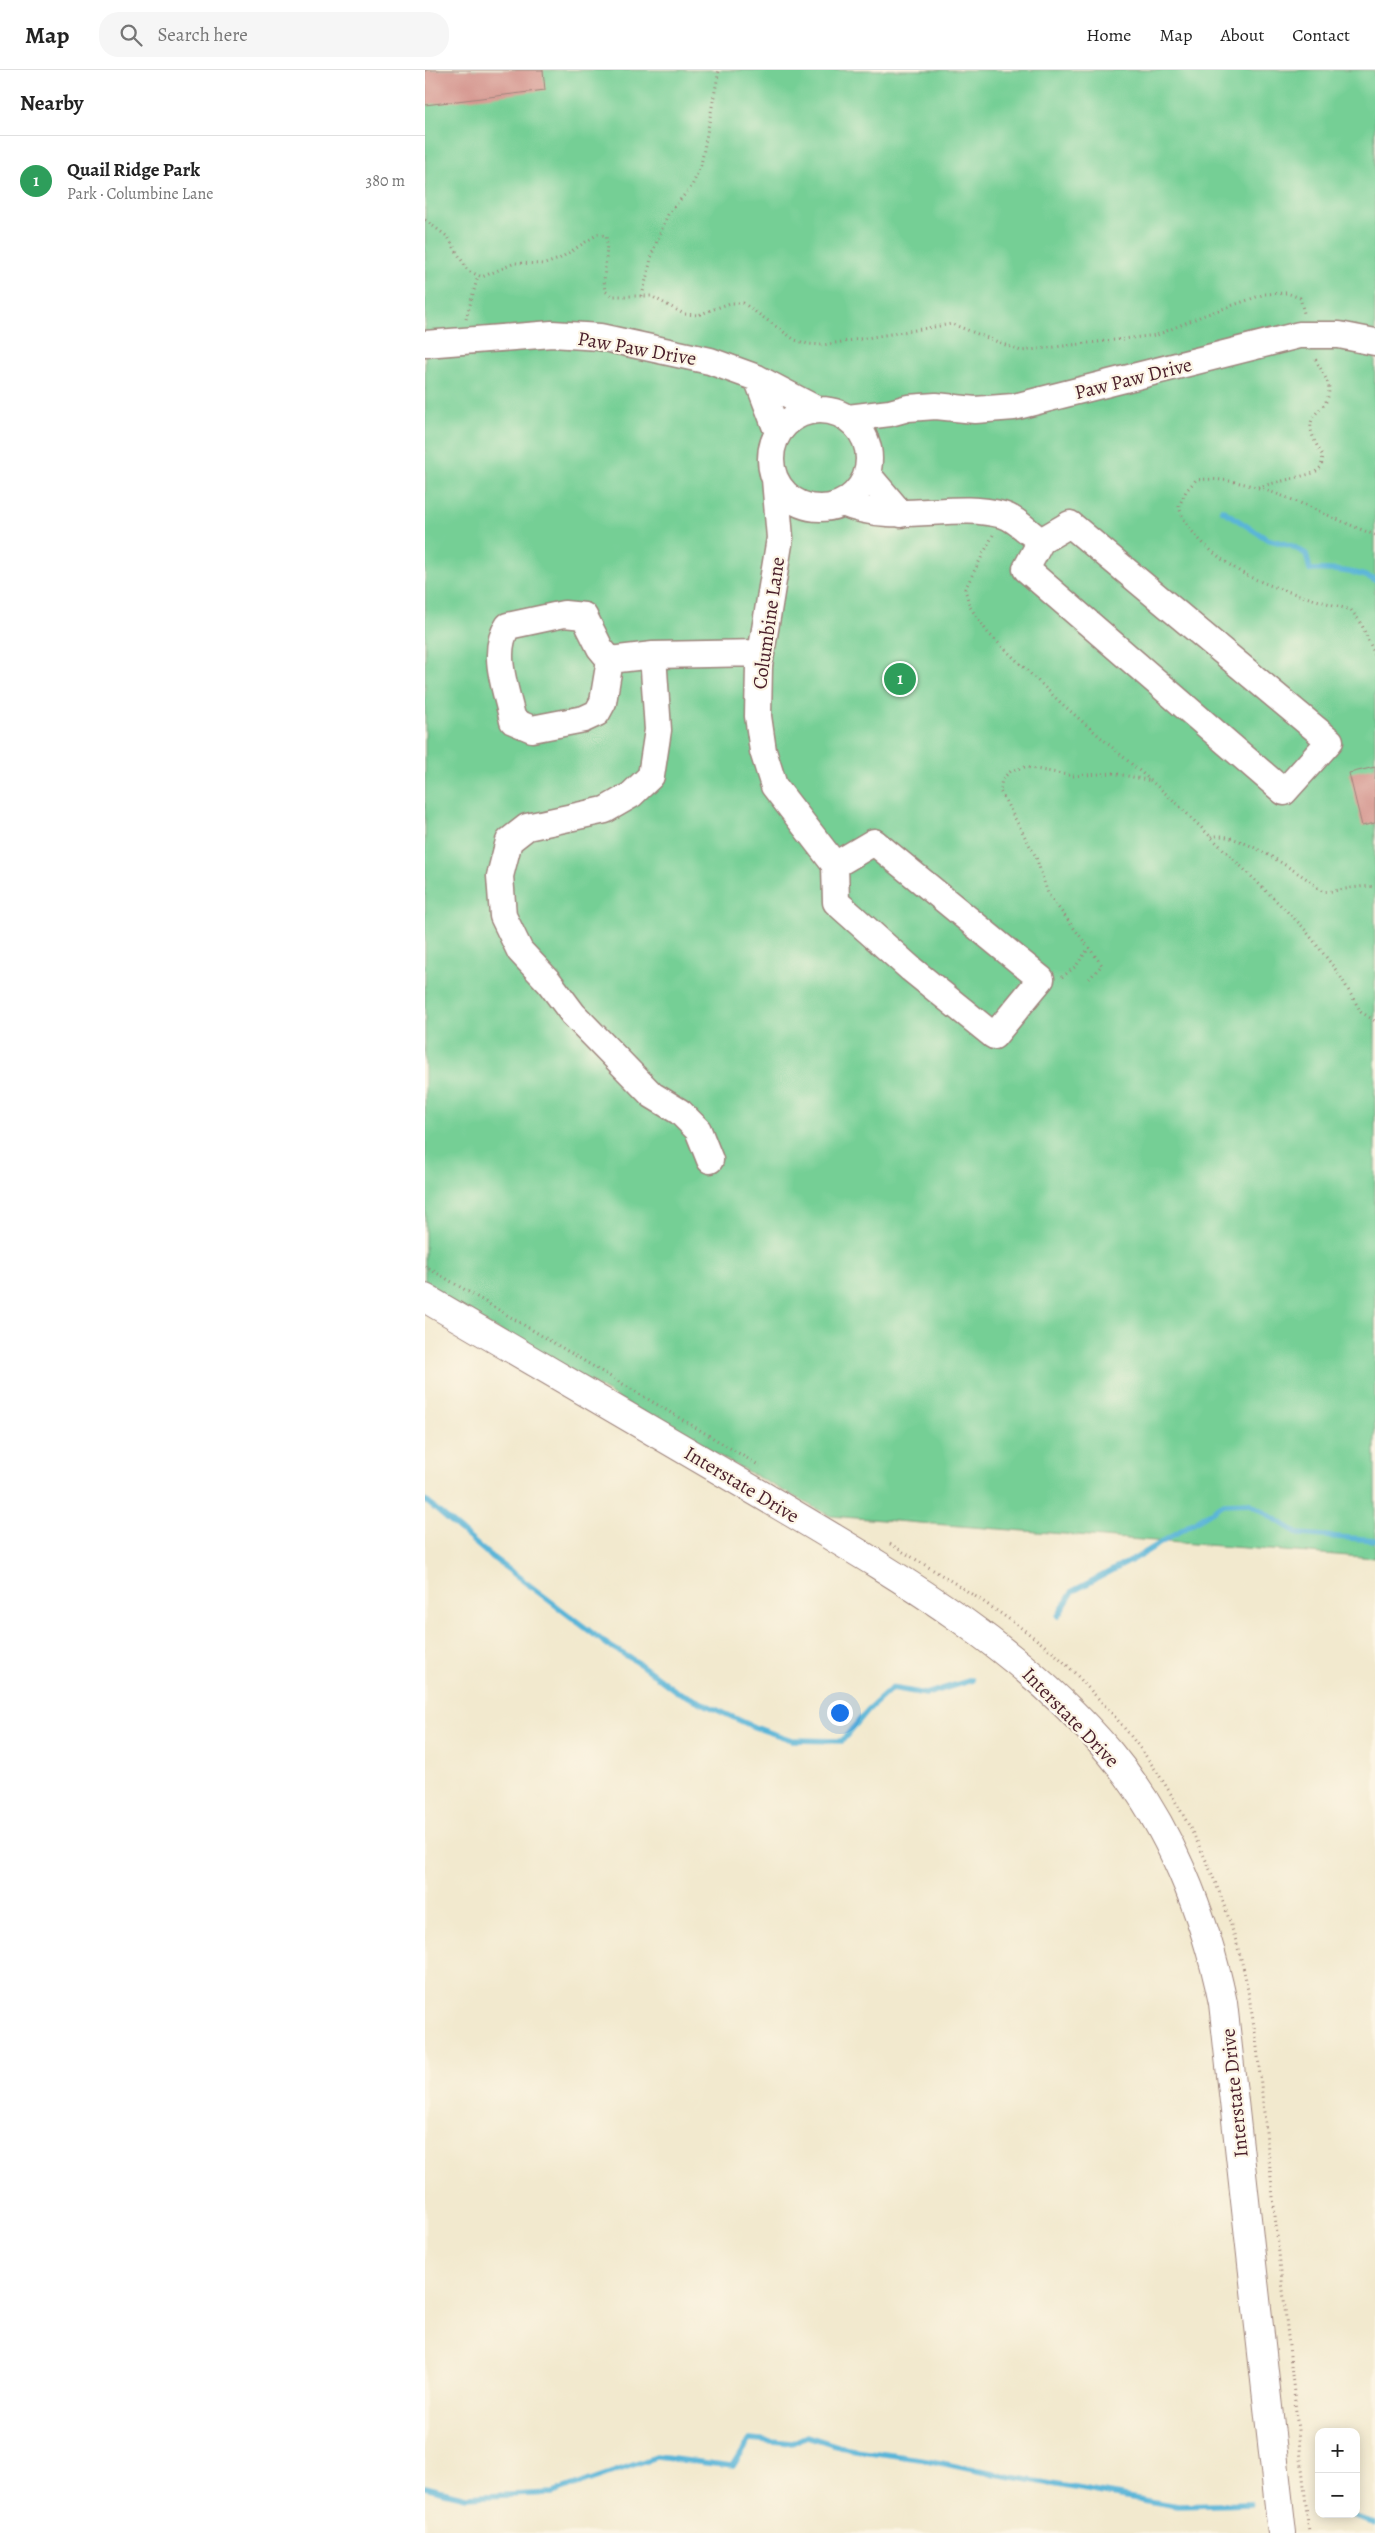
<!DOCTYPE html>
<html lang="en">
<head>
<meta charset="utf-8">
<style>
	:root { --surface:#fff; --page:#f6f6f6; --text:#222; --muted:#767676; --line:#e0e0e0; --accent:#b5179e }
	body { margin:0; font-family:Alegreya,serif; background:var(--page); color:var(--text) }
	.controls { position:absolute; right:15px; bottom:15px; display:grid; overflow:hidden; border-radius:10px; box-shadow:0 2px 12px #0003 }
	.controls button { width:45px; height:45px; display:grid; place-items:center; padding:0; border:0; border-bottom:1px solid var(--line); background:var(--surface); color:var(--text); font:25px sans-serif }
	.you { position:absolute; left:414px; top:1642px; width:18px; height:18px; margin:-12px; border:4px solid #fff; border-radius:50%; background:#1a73e8; box-shadow:0 0 0 8px #1a73e833 }
	.badge { display:grid; place-items:center; width:32px; height:32px; border-radius:50%; background:var(--accent); color:#fff; font-size:16px; font-weight:700 }
	.pin { position:absolute; translate:-50% -50%; border:2px solid #fff; box-shadow:0 1px 5px #0006 }
	.list { margin:0; padding:0; list-style:none }
	h2 { display:flex; justify-content:space-between; align-items:center; height:65px; margin:0; padding:0 20px; font-size:21px }
	h2 small { font-size:16px; font-weight:400; color:var(--muted) }
	.list li { display:grid; grid-template-columns:32px 1fr auto; gap:15px; align-items:center; box-sizing:border-box; height:90px; padding:0 20px; border-top:1px solid var(--line) }
	.list b { display:block; font-size:19px; white-space:nowrap }
	.list p { margin:0; font-size:16px; white-space:nowrap; color:var(--muted) }
	.list em { font-size:16px; font-style:normal; color:var(--muted) }
	.icon { flex:none; width:28px; height:28px; fill:none; stroke:currentColor; stroke-width:2; stroke-linecap:round; stroke-linejoin:round }
	.map { position:relative; flex:none; width:950px; height:2463px; overflow:hidden }
	header { display:flex; align-items:center; gap:30px; box-sizing:border-box; height:70px; padding:0 25px; background:var(--surface); border-bottom:1px solid var(--line) }
	header strong { font-size:24px }
	nav { display:flex; gap:28px; margin-inline-start:auto; font-size:18px }
	.search { width:350px; height:45px; background:var(--page); display:flex; align-items:center; gap:12px; box-sizing:border-box; padding:0 18px; border-radius:20px; color:var(--muted); font-size:19px }
	main { display:flex }
	aside { flex:1; background:var(--surface) }
	.map>svg:first-child { display:block }
	.green { fill:#75cf95; stroke:#607760 }
	.lines { fill:none; stroke-linecap:round; stroke-linejoin:round }
	.stream { stroke:#5ab5d8; stroke-width:5.5 }
	.building { fill:#d3928b }
	.minor-casing { stroke:#9e847c; stroke-width:29 }
	.major-casing { stroke:#9e847c; stroke-width:30 }
	.path { stroke:#9e847c; stroke-width:3; stroke-dasharray:1 4; stroke-linecap:butt }
	.minor { stroke:#fff; stroke-width:26 }
	.major { stroke:#fff; stroke-width:28 }
	.labels { text-anchor:middle; stroke-width:4.5; stroke-linejoin:round; paint-order:stroke }
	.street-label { font-size:20px; fill:#4a1f2b; stroke:#fcf5e5 }
</style>
</head>
<body>
<header>
<strong>Map</strong>
<div class="search"><svg class="icon" aria-label="search" viewBox="0 0 24 24"><circle cx="10" cy="10" r="6"/><path d="M15 15l6 6"/></svg>Search here</div>
<nav><a>Home</a><a>Map</a><a>About</a><a>Contact</a></nav>
</header>
<main>
<aside>
<h2>Nearby<small></small></h2>
<ul class="list">
<li><span class="badge" style="background:#2e9e5b">1</span><div><b>Quail Ridge Park</b><p>Park · Columbine Lane</p></div><em>380 m</em></li>
</ul>
</aside>
<div class="map">
<svg width="950" height="2463" viewBox="0 0 950 2463">
	<rect width="100%" height="100%" fill="#fcf5e5"/>
	<filter id="ink" filterUnits="userSpaceOnUse"><feTurbulence type="fractalNoise" baseFrequency=".02" numOctaves="2"/><feDisplacementMap in="SourceGraphic" scale="10" xChannelSelector="R" yChannelSelector="G"/><feConvolveMatrix kernelMatrix="1 2 1 2 8 2 1 2 1" color-interpolation-filters="sRGB"/></filter>
	<filter id="wash" filterUnits="userSpaceOnUse"><feTurbulence type="fractalNoise" baseFrequency=".0096" numOctaves="4" result="noise"/><feDisplacementMap in="SourceGraphic" scale="20" xChannelSelector="R" yChannelSelector="G"/><feGaussianBlur stdDeviation="1.12" result="paint"/><feColorMatrix in="noise" values="0 0 0 0 0 0 0 0 0 0 0 0 0 0 0 0 0 1.4 0 .05"/><feComposite in="paint" operator="in"/></filter>
	<g filter="url(#wash)">
		<rect width="100%" height="100%" fill="#f2e9ce"/>
		<path class="green" d="M0,0H950V1488L405,1446L303,1391L0,1218Z"/>
		<g class="lines">
			<path class="stream" d="M797,440L842,469L867,476L881,484L885,500C907,499 930,500 950,510
				M0,1430L63,1484L183,1575L212,1592L251,1621L329,1657L367,1670L417,1671L443,1640L467,1618L501,1624L547,1610
				M633,1546L648,1521L711,1488L799,1434L824,1433L874,1464L950,1470
				M0,2417L41,2427L128,2423L231,2387L308,2396L325,2369L367,2373L382,2366L423,2379L502,2390L553,2401L753,2436L825,2434
				M919,2444L950,2453"/>
		</g>
		<g id="blocks">
			<path class="building" d="M0,0H118L120,20L0,35Z
				M950,697V753L937,756L924,703Z"/>
		</g>
	</g>
	<g filter="url(#ink)">
		<use href="#blocks" fill-opacity="0" stroke="#9e847c" stroke-width="1"/>
		<g class="lines">
			<g class="minor-casing">
				<path id="minor" d="M0,274L127,264L175,267L285,291L332,308L393,340
					M332,308L353,363
					M346 389a49 49 0 1 1 98 0a49 49 0 1 1-98 0Z
					M423,348L465,343L483,338L511,336L550,340L589,337L874,265H914L950,272
					M442,404L476,444
					M350,409L355,468L334,596L333,646L338,681L349,716L410,795
					M418,433C470,456 528,431 578,445C590,448 605,464 616,471
					M645,454L905,671L859,722L601,499L616,471Z
					M228,585L233,660L226,706L206,725L180,740L102,757L84,771L75,806L78,846L95,881L124,912L148,944L227,1025L255,1042L273,1060L285,1090
					M185,590L178,632L172,643L159,649L107,659L88,651C82,622 65,582 83,556L139,544L159,546L175,578L185,590L228,585L336,583
					M449,772L616,909L569,966L486,899L411,832L410,795Z"/>
			</g>
			<g class="major-casing">
				<path id="major" d="M0,1228C112,1293 223,1359 335,1424C459,1498 591,1571 685,1683C744,1753 780,1845 798,1933L857,2463"/>
			</g>
			<path class="path" d="M0,150L23,167L43,201L57,207L90,193L120,194L134,189L173,164L181,166C184,185 177,203 180,221L187,226H226L259,244L273,245L305,233H318L370,270L383,274L398,275L527,254L596,281L732,265L777,246L840,224L862,223L875,228L879,243
				M217,226L228,181L243,144L267,116L276,95L294,0
				M41,249L53,206
				M833,417L889,403L896,397L898,386C867,337 905,348 904,318C903,309 893,295 889,286
				M568,465L540,519L545,537L563,563L636,633L747,729L878,857L914,904L936,942L950,951
				M950,465C899,446 826,403 771,410L761,421L754,436C759,463 800,494 823,506C855,521 892,530 926,540L936,553L950,585
				M786,767C808,759 865,798 885,811C889,814 893,819 897,821C904,824 934,814 950,817
				M637,907L650,897L664,878
				M664,909L677,895L623,824L611,787L575,721L577,709L586,701L600,697L648,706L688,703L727,711
				M0,1196L335,1396
				M465,1474C522,1508 579,1542 631,1585C644,1596 656,1610 668,1623C742,1699 794,1798 819,1901C824,1923 827,1946 831,1968L884,2463"/>
			<use href="#minor" class="minor"/>
			<use href="#major" class="major"/>
		</g>
	</g>
	<g class="labels">
		<g class="street-label">
			<text transform="translate(212 278) rotate(10)" y="7">Paw Paw Drive</text>
			<text transform="translate(708 308) rotate(-14)" y="7">Paw Paw Drive</text>
			<text transform="translate(343 553) rotate(-82)" y="7">Columbine Lane</text>
			<text transform="translate(317 1414) rotate(31)" y="7">Interstate Drive</text>
			<text transform="translate(646 1647) rotate(46)" y="7">Interstate Drive</text>
			<text transform="translate(809 2023) rotate(-96)" y="7">Interstate Drive</text>
		</g>
	</g>
</svg>
<div class="controls">
<button>+</button>
<button>−</button>
</div>
<div class="you"></div>
<div class="pin badge" style="left:475px;top:609px;background:#2e9e5b">1</div>
</div>
</main>
</body>
</html>
